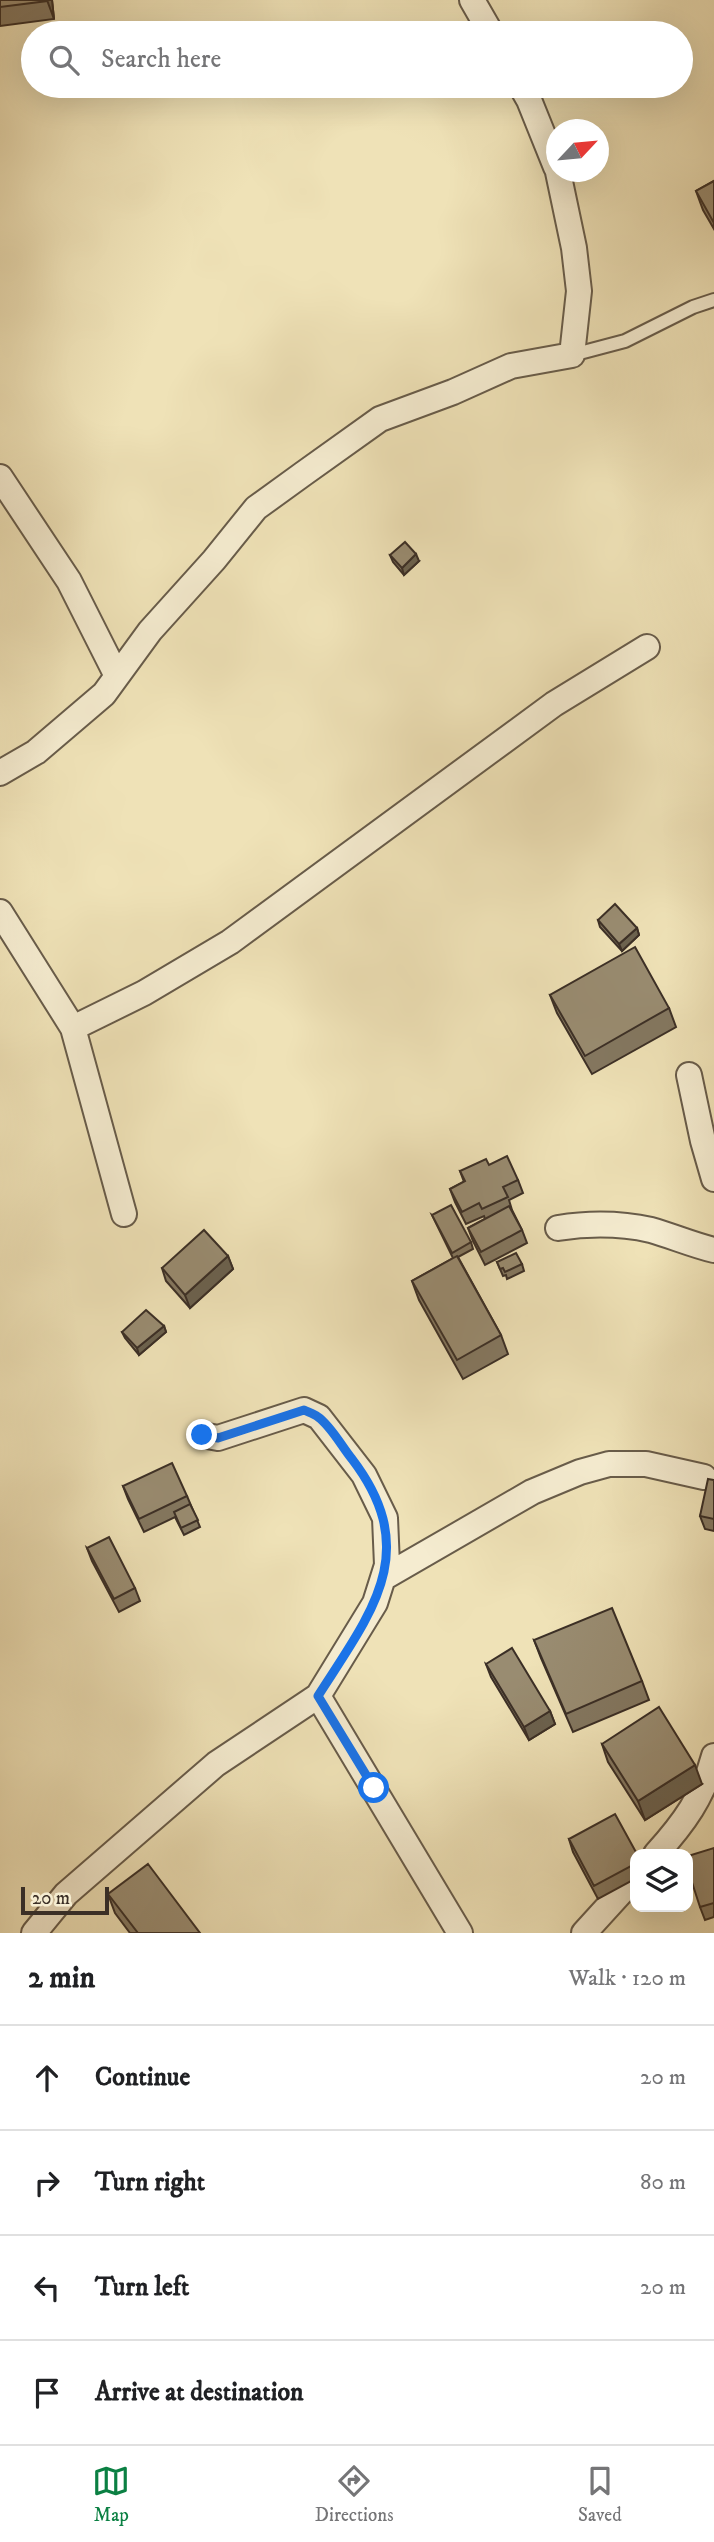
<!DOCTYPE html>
<html lang="en">
<head>
<meta charset="utf-8">
<style>
	:root { --surface:#fff; --page:#f6f6f6; --text:#202124; --muted:#757577; --line:#e0e0e0; --accent:#0b8043 }
	body { margin:0; font-family:"IM FELL DW Pica",serif; background:var(--page); color:var(--text) }
	.controls { position:absolute; right:21px; bottom:21px; display:grid; overflow:hidden; border-radius:14px; box-shadow:0 7px 28px #0002 }
	.controls button { width:63px; height:63px; display:grid; place-items:center; padding:0; border:0; border-bottom:2px solid var(--line); background:var(--surface); color:var(--text); font:35px sans-serif }
	.compass { position:absolute; left:546px; top:119px; width:63px; height:63px; border-radius:50%; background:var(--surface); box-shadow:0 7px 28px #0002; rotate:64deg }
	.scale { position:absolute; left:21px; bottom:18px; width:88px; box-sizing:border-box; padding-left:7px; border:4px solid #3b2f26; border-top:0; font-size:19px; line-height:24px; white-space:nowrap; color:#3b2f26; -webkit-text-stroke:5px #f5ecd0; paint-order:stroke }
	.stop { position:absolute; width:21px; height:21px; margin:-16px; border:5px solid #1a73e8; border-radius:50%; background:#fff }
	.stop.end { background:#1a73e8; border-color:#fff; box-shadow:0 2px 7px #0008 }
	.list { margin:0; padding:0; list-style:none }
	h2 { display:flex; justify-content:space-between; align-items:center; height:91px; margin:0; padding:0 28px; font-size:30px }
	h2 small { font-size:23px; font-weight:400; color:var(--muted) }
	.list li { display:grid; grid-template-columns:46px 1fr auto; gap:21px; align-items:center; box-sizing:border-box; height:105px; padding:0 28px; border-top:2px solid var(--line) }
	.list b { display:block; font-size:26px; white-space:nowrap }
	.list em { font-size:23px; font-style:normal; color:var(--muted) }
	.icon { flex:none; width:38px; height:38px; fill:none; stroke:currentColor; stroke-width:2; stroke-linecap:round; stroke-linejoin:round }
	.map { position:relative; flex:none; width:714px; height:1933px; overflow:hidden }
	.search { position:absolute; background:var(--surface); box-shadow:0 7px 28px #0002; left:21px; right:21px; top:21px; height:77px; display:flex; align-items:center; gap:18px; box-sizing:border-box; padding:0 24px; border-radius:38px; color:var(--muted); font-size:26px }
	.sheet { height:511px; background:var(--surface) }
	nav { display:flex; justify-content:space-around; align-items:center; box-sizing:border-box; height:98px; border-top:2px solid var(--line); background:var(--surface); font-size:19px; color:var(--muted) }
	nav a { display:grid; justify-items:center; gap:4px }
	nav .on { color:var(--accent) }
	.map>svg:first-child { display:block }
	.lines { fill:none; stroke-linecap:round; stroke-linejoin:round }
	.service-casing { stroke:#685c4a; stroke-width:16 }
	.minor-casing { stroke:#685c4a; stroke-width:28 }
	.service { stroke:#f5ecd0; stroke-width:12 }
	.minor { stroke:#f5ecd0; stroke-width:24 }
	.wall { fill:#847861; stroke:#3b2f26; stroke-width:2 }
	.shaded-wall { fill:#6b624f; stroke:#3b2f26; stroke-width:2 }
	.building { fill:#998c71; stroke:#3b2f26; stroke-width:2 }
	.route { stroke:#1a73e8; stroke-width:9 }
</style>
</head>
<body>
<div class="map">
<svg width="714" height="1933" viewBox="0 0 714 1933">
	<rect width="100%" height="100%" fill="#efe2b7"/>
	<filter id="stains"><feTurbulence type="fractalNoise" baseFrequency=".00286" numOctaves="4"/><feColorMatrix values="0 0 0 0 .2 0 0 0 0 .09 0 0 0 0 .02 0 0 0 .5 -.17"/></filter>
	<radialGradient id="worn" r=".72"><stop offset=".6" stop-color="#630" stop-opacity="0"/><stop offset="1" stop-color="#630" stop-opacity=".3"/></radialGradient>
	<g class="lines">
		<g class="service-casing">
			<path id="service" d="M572,355L625,341L693,307L714,300"/>
		</g>
		<g class="minor-casing">
			<path id="minor" d="M472,0L491,33
				M521,86L529,100L556,167
				M0,477L69,581L117,676
				M0,773L36,752L104,694L150,631L214,560L256,508L303,474L380,419L453,392L511,366L572,355L579,291L574,248L558,172
				M0,912L73,1028L144,993L230,942L554,704L647,647
				M73,1028L124,1214
				M689,1075L703,1141L714,1179
				M558,1228C590,1223 619,1223 651,1230C672,1236 693,1245 714,1250
				M383,1578L532,1492L580,1472L609,1464H646L704,1477
				M318,1696L460,1933
				M656,1854C684,1823 703,1797 714,1756
				M34,1933L66,1894L216,1764L318,1696L375,1603L387,1565L385,1518L364,1475L319,1417L304,1410L218,1438L202,1435
				M584,1933L635,1877"/>
		</g>
		<use href="#service" class="service"/>
		<use href="#minor" class="minor"/>
	</g>
	<path class="wall" d="M0,0H52L54,19L0,26Z
		M714,181V229L703,210L696,191Z
		M390,555L419,561L404,575L393,562Z
		M598,920L637,928L639,935L622,951L600,927Z
		M550,995L669,1008L676,1027L592,1074L557,1013Z
		M460,1171L518,1180L523,1193L509,1200L512,1210L522,1230L527,1243L485,1265L473,1241L468,1228L485,1219L484,1216L466,1224L455,1202L450,1189L464,1182Z
		M432,1215L471,1242L473,1249L458,1257L501,1335L508,1354L463,1379L419,1300L412,1281L453,1258Z
		M228,1256L233,1269L190,1308L166,1281L162,1268Z
		M497,1262L522,1264L524,1271L507,1279L506,1275L503,1276Z
		M164,1326L166,1332L139,1355L125,1338L122,1332Z
		M714,1480V1531L705,1529L700,1516Z
		M123,1486L187,1496L200,1527L184,1535L175,1517L144,1532L128,1499Z
		M87,1548L135,1588L140,1601L119,1612L92,1561Z
		M534,1640L642,1681L649,1700L573,1732L541,1658Z
		M486,1664L550,1711L555,1724L529,1740L491,1677Z
		M602,1744L702,1784L645,1820L608,1762Z
		M569,1839L635,1854V1879L598,1899L573,1852Z
		M714,1848V1917L705,1920L700,1907Z
		M108,1894L200,1933H130L115,1913Z"/>
	<path class="shaded-wall" d="M47,0H52L54,19Z
		M416,554L419,561L404,575L402,568Z
		M637,928L639,935L622,951L619,944Z
		M228,1256L233,1269L190,1308L185,1295Z
		M164,1326L166,1332L139,1355L137,1348Z
		M550,1711L555,1724L529,1740L524,1727Z
		M695,1765L702,1784L645,1820L638,1801Z"/>
	<path class="building" d="M0,0H47V1L0,7Z
		M714,181V223L696,191Z
		M405,542L416,554L402,568L390,555Z
		M615,904L637,928L619,944L598,920Z
		M635,947L669,1008L585,1056L550,995Z
		M507,1156L518,1180L503,1187L508,1197L482,1209L479,1203L462,1212L450,1189L465,1181L460,1171L486,1159L489,1165Z
		M451,1205L471,1242L452,1253L432,1215Z
		M509,1206L522,1230L481,1252L468,1228Z
		M204,1230L228,1256L185,1295L162,1268Z
		M516,1253L522,1264L505,1272L503,1268L500,1269L497,1262Z
		M457,1256L501,1335L457,1360L412,1281Z
		M146,1310L164,1326L137,1348L122,1332Z
		M172,1463L187,1496L139,1519L123,1486Z
		M708,1479L714,1480V1519L700,1516Z
		M190,1504L198,1520L181,1528L174,1512Z
		M109,1537L135,1588L114,1599L87,1548Z
		M612,1608L642,1681L566,1714L534,1640Z
		M512,1648L550,1711L524,1727L486,1664Z
		M659,1707L695,1765L638,1801L602,1744Z
		M615,1814L637,1854H635V1864L594,1886L569,1839Z
		M714,1848V1903L700,1907L688,1870V1856Z
		M148,1864L200,1933H138L108,1894Z"/>
	<g class="lines">
		<path class="route" d="M202,1435L218,1438L304,1410C308,1412 314,1414 318,1417C331,1426 342,1447 352,1459C423,1552 371,1613 318,1696L374,1788"/>
	</g>
	<rect width="100%" height="100%" filter="url(#stains)"/>
	<rect width="100%" height="100%" fill="url(#worn)"/>
</svg>
<div class="controls">
<button><svg class="icon" aria-label="layers" viewBox="0 0 24 24"><path d="M12 4l9 5-9 5-9-5zM3 14l9 5 9-5"/></svg></button>
</div>
<svg class="compass" viewBox="-18 -18 36 36"><path d="M0-13l5 13h-10z" fill="#e53935"/><path d="M0 13l5-13h-10z" fill="#757577"/></svg>
<div class="scale">20 m</div>
<div class="stop" style="left:374px;top:1788px"></div>
<div class="stop end" style="left:202px;top:1435px"></div>
<div class="search"><svg class="icon" aria-label="search" viewBox="0 0 24 24"><circle cx="10" cy="10" r="6"/><path d="M15 15l6 6"/></svg>Search here</div>
</div>
<section class="sheet">
<h2>2 min<small>Walk · 120 m</small></h2>
<ul class="list">
<li><svg class="icon" aria-label="ahead" viewBox="0 0 24 24"><path d="M12 20V5M6 11l6-6 6 6"/></svg><div><b>Continue</b></div><em>20 m</em></li>
<li><svg class="icon" aria-label="right" viewBox="0 0 24 24"><path d="M7 20v-9h11M14 6l5 5-5 5"/></svg><div><b>Turn right</b></div><em>80 m</em></li>
<li><svg class="icon" aria-label="left" viewBox="0 0 24 24"><path d="M17 20v-9H6M10 6l-5 5 5 5"/></svg><div><b>Turn left</b></div><em>20 m</em></li>
<li><svg class="icon" aria-label="arrive" viewBox="0 0 24 24"><path d="M6 21V4h12l-3 4 3 4H6"/></svg><div><b>Arrive at destination</b></div></li>
</ul>
</section>
<nav>
<a class="on"><svg class="icon" aria-label="map" viewBox="0 0 24 24"><path d="M3 6l6-2 6 2 6-2v14l-6 2-6-2-6 2zM9 4v14M15 6v14"/></svg>Map</a>
<a><svg class="icon" aria-label="directions" viewBox="0 0 24 24"><path d="M12 3l9 9-9 9-9-9zM9 14v-3h6M13 9l2 2-2 2"/></svg>Directions</a>
<a><svg class="icon" aria-label="saved" viewBox="0 0 24 24"><path d="M7 4h10v16l-5-4-5 4z"/></svg>Saved</a>
</nav>
</body>
</html>
